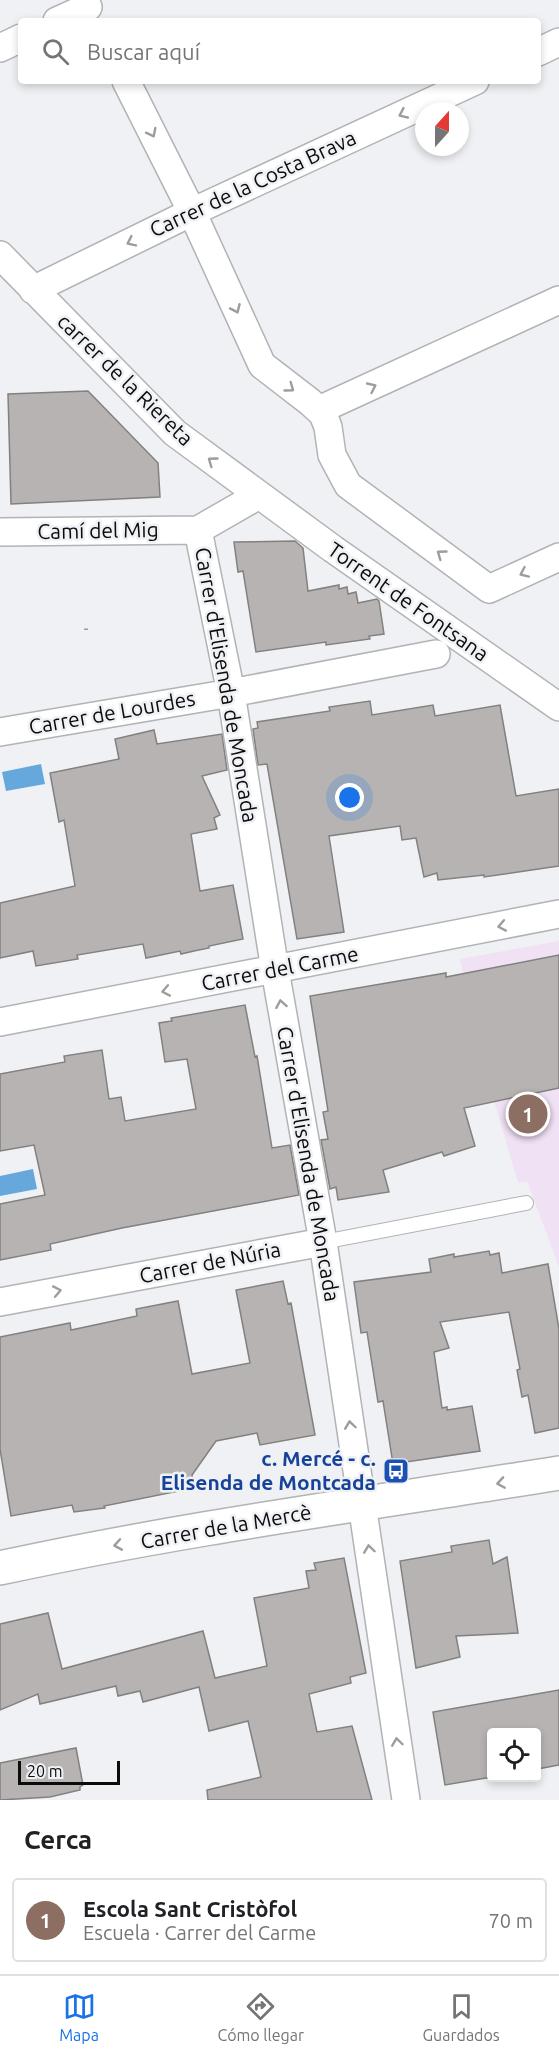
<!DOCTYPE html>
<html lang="es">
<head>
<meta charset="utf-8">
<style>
	:root { --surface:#fff; --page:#f2f2f2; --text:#202124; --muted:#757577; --line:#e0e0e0; --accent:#1a73e8 }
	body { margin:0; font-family:Ubuntu,sans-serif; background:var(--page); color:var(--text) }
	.controls { position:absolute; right:18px; bottom:18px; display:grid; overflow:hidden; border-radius:6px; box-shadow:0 3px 9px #0003 }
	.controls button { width:54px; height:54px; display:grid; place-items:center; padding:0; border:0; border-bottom:2px solid var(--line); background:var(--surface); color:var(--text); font:30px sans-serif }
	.compass { position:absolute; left:415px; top:102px; width:54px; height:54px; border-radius:50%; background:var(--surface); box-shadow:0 3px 9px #0003; rotate:21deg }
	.scale { position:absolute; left:18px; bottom:15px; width:102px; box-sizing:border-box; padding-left:6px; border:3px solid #0b0b0c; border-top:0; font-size:16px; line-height:21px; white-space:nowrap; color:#0b0b0c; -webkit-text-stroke:4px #eff1f4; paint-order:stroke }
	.you { position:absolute; left:350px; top:798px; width:21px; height:21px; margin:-15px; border:4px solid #fff; border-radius:50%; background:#1a73e8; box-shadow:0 0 0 9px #1a73e833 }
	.badge { display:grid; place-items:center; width:39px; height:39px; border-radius:50%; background:var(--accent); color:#fff; font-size:20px; font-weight:700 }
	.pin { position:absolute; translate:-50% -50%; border:3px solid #fff; box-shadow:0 2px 6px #0006 }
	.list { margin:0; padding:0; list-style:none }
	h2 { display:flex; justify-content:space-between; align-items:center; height:78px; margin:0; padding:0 24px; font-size:26px }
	h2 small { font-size:20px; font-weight:400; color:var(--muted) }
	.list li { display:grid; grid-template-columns:39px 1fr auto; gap:18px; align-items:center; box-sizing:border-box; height:84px; margin:0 12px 12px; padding:0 12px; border:2px solid var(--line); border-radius:6px }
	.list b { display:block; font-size:22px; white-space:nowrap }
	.list p { margin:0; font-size:20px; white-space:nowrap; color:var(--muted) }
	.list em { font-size:20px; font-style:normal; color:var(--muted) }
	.icon { flex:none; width:33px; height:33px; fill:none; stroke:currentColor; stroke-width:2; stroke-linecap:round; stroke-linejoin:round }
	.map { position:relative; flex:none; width:559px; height:1800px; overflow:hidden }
	.search { position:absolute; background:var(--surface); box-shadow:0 3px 9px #0003; left:18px; right:18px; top:18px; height:66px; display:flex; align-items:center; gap:15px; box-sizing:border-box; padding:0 21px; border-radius:6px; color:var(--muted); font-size:22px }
	.sheet { height:174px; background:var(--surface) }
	nav { display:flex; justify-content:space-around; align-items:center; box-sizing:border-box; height:84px; border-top:2px solid var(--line); background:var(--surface); font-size:16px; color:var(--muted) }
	nav a { display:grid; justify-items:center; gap:3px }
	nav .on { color:var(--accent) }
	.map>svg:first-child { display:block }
	.education { fill:#f0e1f4 }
	.water { fill:#66a8db }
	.building { fill:#b6b3b2; stroke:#838080; stroke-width:1.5 }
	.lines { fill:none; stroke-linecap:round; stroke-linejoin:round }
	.service-casing { stroke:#b1b3b5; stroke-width:16 }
	.minor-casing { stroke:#b1b3b5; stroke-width:30 }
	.tertiary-casing { stroke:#b1b3b5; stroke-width:36 }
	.path { stroke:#9c9d9f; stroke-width:4; stroke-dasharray:1.5 4.5; stroke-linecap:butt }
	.service { stroke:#fff; stroke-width:14 }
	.minor { stroke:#fff; stroke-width:27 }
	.tertiary { stroke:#fff; stroke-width:33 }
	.oneway { stroke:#9d9d9e }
	.labels { text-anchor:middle; stroke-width:5; stroke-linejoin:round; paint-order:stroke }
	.street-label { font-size:21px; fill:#0b0b0c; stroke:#eff1f4 }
	.transit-label { font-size:21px; font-weight:bold; fill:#164399; stroke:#eff1f4; text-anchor:end }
</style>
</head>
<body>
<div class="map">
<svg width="559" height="1800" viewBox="0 0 559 1800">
	<rect width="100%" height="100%" fill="#eff1f4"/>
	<path class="education" d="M559,941V1267L527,1181L518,1183L478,1046L460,959Z"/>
	<path class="water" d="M41,764L45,784L6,791L2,772Z
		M33,1169L37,1189L0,1196V1176Z"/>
	<path class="building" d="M88,391L158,463L160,497L11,504L8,394Z
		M295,541L303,548L308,591L339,585V589L347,587L348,594L356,592L358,603L377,599L379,601L384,634L369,636L370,639L326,645V642L256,652L243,571L238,572L234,542Z
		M370,701L372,715L433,705L435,716L500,705L516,796L559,789V866L484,877V875L438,880L437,873L424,877L416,838L402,840L400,826L329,836L344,932L297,939L267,764L258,765L253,729L258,728L257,722L330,711L329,707Z
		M154,730L157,744L222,734L227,770L202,776L220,815L214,818L217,829L191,834L200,891L233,885L243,939L209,946V948L194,951L181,954L180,951L146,958L143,944L77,955L78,959L36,966L33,951L0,958V903L75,886L64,820L59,822L50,773L119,759L115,739Z
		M559,955V1088L464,1108L475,1146L444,1156L442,1152L383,1170L389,1192L338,1200L336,1187L330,1189L321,1140L328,1139L323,1112L328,1111L310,996L446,973V977Z
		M245,1005L255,1057L257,1056L272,1148L290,1145L299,1195L122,1228L50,1244L51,1250L0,1260V1204L45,1195L34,1145L0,1151V1074L65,1062L64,1056L102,1050L109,1099L121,1097L125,1121L196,1109L187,1059L165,1062L159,1023L172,1021L171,1018Z
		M489,1251L490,1255L499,1253L502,1273L548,1264L559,1329V1428L535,1433L528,1395L522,1397L517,1370L520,1369L509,1312L440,1322L449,1348L434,1352L442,1408L447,1407V1410L472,1406L480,1451L393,1464L383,1401L378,1402L367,1332L361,1333L354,1282L431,1272L429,1259L454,1254V1257Z
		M283,1281L288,1304L291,1303L315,1435L260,1445L257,1433L216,1441L192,1475L194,1488L104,1506L105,1508L74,1512L72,1505L11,1516L0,1449V1337L70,1323L71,1330L137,1316L136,1309L178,1301L192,1374L250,1363L236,1290Z
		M489,1540L493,1564L507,1557L518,1633L456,1636L460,1657L416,1668L400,1561L452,1552L451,1546Z
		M344,1558L366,1673L350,1677L351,1683L309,1694L317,1732L352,1726L372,1800H208L207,1790L261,1777L248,1721L209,1731L199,1687L143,1702L140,1691L118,1696L116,1686L40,1704L38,1694L0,1710V1624L48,1613L62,1669L203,1631L215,1678L267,1666L254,1598L309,1588L306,1571L316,1570L314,1563Z
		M559,1690V1765L537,1769V1732H492V1777L445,1785L433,1712Z
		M76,1748L83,1785L80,1787V1790L50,1797L0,1800V1763Z"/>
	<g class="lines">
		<g class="service-casing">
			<path id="service" d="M323,1242L526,1203"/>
		</g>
		<g class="minor-casing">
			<path id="minor" d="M57,21L88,7
				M0,48L21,38
				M538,52L559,42
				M126,81L192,212L262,365L310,402L323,414L328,427L332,455L348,485L489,589L559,557
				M0,255L175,433L333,549L559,707
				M33,290L192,212L475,81
				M319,410L559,300
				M198,530L231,693L275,970L323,1242L406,1800
				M0,532L198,530L259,495
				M0,732L231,693L436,654
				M0,1022L559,914
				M0,1302L323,1242"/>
		</g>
		<g class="tertiary-casing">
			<path id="tertiary" d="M0,1568C184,1528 373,1503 559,1473"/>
		</g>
		<path class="path" d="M86,630V624"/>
		<use href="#service" class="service"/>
		<use href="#minor" class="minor"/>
		<use href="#tertiary" class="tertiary"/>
	</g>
	<defs><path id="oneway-chevron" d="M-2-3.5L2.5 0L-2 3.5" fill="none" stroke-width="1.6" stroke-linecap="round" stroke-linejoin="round" transform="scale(1.5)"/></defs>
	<g class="oneway">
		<use href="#oneway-chevron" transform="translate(403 114) rotate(155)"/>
		<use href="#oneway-chevron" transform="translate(152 133) rotate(63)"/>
		<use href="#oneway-chevron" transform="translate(131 242) rotate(154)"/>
		<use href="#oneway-chevron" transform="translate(236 309) rotate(66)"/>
		<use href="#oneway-chevron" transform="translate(372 387) rotate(-25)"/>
		<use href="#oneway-chevron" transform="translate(290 388) rotate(36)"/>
		<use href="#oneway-chevron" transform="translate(212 461) rotate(-144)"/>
		<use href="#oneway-chevron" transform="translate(441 554) rotate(-144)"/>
		<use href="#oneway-chevron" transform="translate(524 573) rotate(156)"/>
		<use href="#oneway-chevron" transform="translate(502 926) rotate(169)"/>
		<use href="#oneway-chevron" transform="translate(166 991) rotate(169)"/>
		<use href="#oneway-chevron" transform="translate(281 1004) rotate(-100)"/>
		<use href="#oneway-chevron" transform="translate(57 1291) rotate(-11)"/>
		<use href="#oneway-chevron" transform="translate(350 1425) rotate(-98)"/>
		<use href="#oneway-chevron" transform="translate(501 1483) rotate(171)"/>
		<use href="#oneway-chevron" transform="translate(118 1545) rotate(170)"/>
		<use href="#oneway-chevron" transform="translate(369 1549) rotate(-98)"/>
		<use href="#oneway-chevron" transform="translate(397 1742) rotate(-98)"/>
	</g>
	<defs>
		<g id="bus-square" transform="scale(1.35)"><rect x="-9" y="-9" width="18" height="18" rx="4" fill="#1a4fb4" stroke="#eff1f4"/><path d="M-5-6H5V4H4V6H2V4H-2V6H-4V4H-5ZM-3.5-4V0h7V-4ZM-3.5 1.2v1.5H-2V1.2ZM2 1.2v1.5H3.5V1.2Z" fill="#fff"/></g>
	</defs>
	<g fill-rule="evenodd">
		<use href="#bus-square" x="396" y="1471"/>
	</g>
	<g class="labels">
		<g class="street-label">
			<text transform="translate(253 184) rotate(-25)" y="7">Carrer de la Costa Brava</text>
			<text transform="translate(125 380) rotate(44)" y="7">carrer de la Riereta</text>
			<text transform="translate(98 531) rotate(-1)" y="7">Camí del Mig</text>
			<text transform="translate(408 602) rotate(35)" y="7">Torrent de Fontsana</text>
			<text transform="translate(226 685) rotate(80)" y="7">Carrer d'Elisenda de Moncada</text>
			<text transform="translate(112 713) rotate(-10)" y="7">Carrer de Lourdes</text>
			<text transform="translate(280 969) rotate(-11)" y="7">Carrer del Carme</text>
			<text transform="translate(308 1164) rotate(80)" y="7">Carrer d'Elisenda de Moncada</text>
			<text transform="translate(210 1263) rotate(-11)" y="7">Carrer de Núria</text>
			<text transform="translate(226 1527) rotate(-10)" y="7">Carrer de la Mercè</text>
		</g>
		<g class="transit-label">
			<text x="376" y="1466">c. Mercé - c.<tspan x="376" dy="24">Elisenda de Montcada</tspan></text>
		</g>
	</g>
</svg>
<div class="controls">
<button><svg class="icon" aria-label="locate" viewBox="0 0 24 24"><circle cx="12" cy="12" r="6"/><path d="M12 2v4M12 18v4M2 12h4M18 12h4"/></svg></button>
</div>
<svg class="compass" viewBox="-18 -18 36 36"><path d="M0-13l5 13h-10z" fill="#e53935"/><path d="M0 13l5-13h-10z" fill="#757577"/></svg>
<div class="scale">20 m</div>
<div class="you"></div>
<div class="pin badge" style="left:528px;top:1114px;background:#8d6e63">1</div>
<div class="search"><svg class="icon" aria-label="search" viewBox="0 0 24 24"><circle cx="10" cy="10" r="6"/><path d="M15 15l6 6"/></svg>Buscar aquí</div>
</div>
<section class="sheet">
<h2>Cerca<small></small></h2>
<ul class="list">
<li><span class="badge" style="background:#8d6e63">1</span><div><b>Escola Sant Cristòfol</b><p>Escuela · Carrer del Carme</p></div><em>70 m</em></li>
</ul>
</section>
<nav>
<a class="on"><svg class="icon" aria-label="map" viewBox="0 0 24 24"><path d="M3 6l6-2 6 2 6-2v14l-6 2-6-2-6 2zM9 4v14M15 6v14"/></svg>Mapa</a>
<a><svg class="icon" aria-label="directions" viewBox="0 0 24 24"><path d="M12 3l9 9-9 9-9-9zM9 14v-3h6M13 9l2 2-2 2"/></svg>Cómo llegar</a>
<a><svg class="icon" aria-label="saved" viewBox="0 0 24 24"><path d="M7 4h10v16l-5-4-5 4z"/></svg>Guardados</a>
</nav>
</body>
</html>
